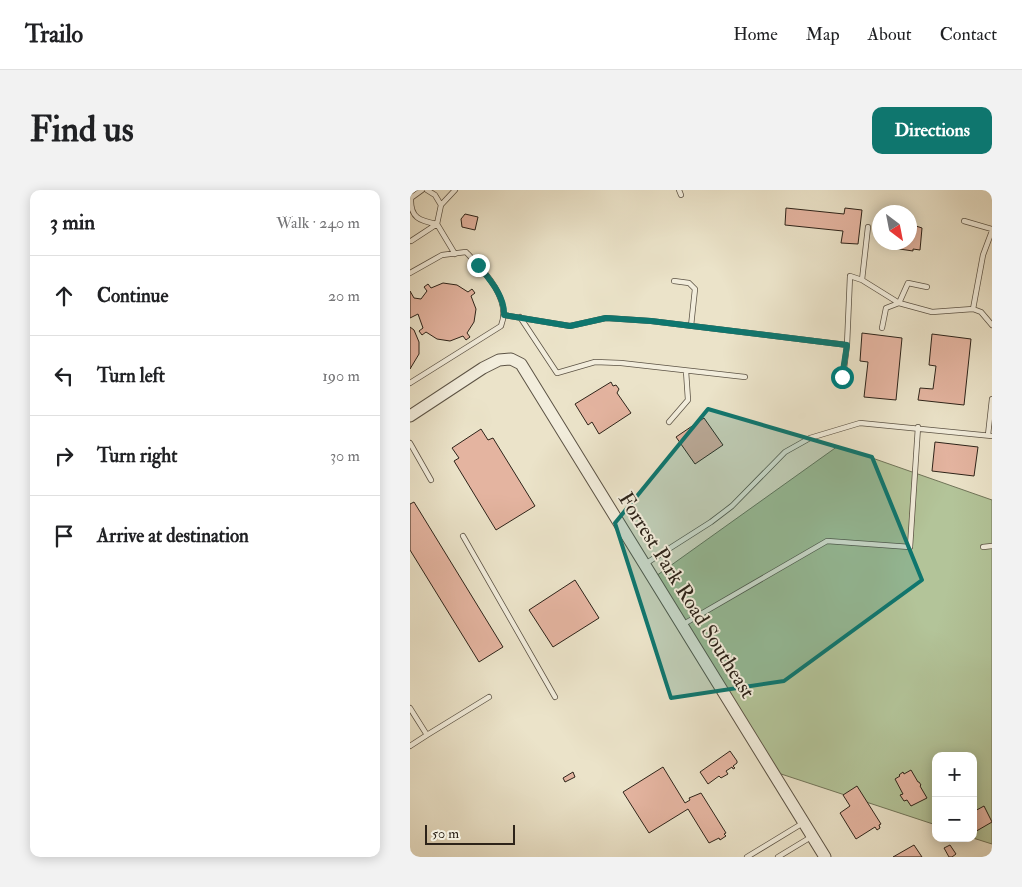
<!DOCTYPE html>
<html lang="en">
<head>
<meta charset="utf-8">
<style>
	:root { --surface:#fff; --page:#f2f2f2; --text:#202124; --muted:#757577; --line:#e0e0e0; --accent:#0f766e }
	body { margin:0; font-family:"IM FELL Double Pica",serif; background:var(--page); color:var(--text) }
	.controls { position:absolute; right:15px; bottom:15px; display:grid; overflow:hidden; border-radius:10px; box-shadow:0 2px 12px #0003 }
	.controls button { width:45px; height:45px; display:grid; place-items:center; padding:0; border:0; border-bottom:1px solid var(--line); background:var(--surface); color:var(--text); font:25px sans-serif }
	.compass { position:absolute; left:462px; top:15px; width:45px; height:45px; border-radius:50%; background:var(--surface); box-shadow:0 2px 12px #0003; rotate:148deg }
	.scale { position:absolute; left:15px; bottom:12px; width:90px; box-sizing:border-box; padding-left:5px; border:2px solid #2d2319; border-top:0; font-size:14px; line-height:18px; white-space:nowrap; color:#2d2319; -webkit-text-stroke:4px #f2eddc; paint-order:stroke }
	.stop { position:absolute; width:15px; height:15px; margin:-11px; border:4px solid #0f766e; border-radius:50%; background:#fff }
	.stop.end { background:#0f766e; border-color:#fff; box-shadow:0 1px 5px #0008 }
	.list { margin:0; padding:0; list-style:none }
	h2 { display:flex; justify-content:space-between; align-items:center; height:65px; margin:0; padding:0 20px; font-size:21px }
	h2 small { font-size:16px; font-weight:400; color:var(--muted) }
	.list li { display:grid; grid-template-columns:32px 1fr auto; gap:15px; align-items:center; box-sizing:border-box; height:80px; padding:0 20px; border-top:1px solid var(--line) }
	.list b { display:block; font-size:19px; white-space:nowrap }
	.list em { font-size:16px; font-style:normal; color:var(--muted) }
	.icon { flex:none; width:28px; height:28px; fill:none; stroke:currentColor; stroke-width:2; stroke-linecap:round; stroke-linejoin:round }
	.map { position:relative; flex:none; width:582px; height:667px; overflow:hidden; border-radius:10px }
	header { display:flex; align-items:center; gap:30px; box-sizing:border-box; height:70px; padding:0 25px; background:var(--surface); border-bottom:1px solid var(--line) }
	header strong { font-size:24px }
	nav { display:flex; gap:28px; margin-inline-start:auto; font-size:18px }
	.intro { display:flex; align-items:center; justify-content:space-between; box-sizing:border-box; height:120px; padding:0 30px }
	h1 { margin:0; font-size:35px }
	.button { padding:12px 22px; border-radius:10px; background:var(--accent); color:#fff; font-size:18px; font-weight:700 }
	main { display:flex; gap:30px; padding:0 30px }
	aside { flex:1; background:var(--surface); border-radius:10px; box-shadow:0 2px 12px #0003 }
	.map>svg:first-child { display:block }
	.green { fill:#b3c499; stroke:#707459 }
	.building { fill:#e4b4a0; stroke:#2d2319 }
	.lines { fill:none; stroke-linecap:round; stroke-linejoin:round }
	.service-casing { stroke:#5c5345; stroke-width:6 }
	.tertiary-casing { stroke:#5c5345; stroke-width:13 }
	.service { stroke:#f2eddc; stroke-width:4.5 }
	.tertiary { stroke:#f2eddc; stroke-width:11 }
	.route { stroke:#0f766e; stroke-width:6 }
	.marked { fill:#0f766e; fill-opacity:0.2; stroke:#0f766e; stroke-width:4; stroke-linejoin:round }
	.labels { text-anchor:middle; stroke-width:4; stroke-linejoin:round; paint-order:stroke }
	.street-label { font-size:21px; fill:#2d2319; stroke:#f2eddc }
</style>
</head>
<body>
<header>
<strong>Trailo</strong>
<nav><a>Home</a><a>Map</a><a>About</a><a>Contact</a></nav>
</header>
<div class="intro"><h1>Find us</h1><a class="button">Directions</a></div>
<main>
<aside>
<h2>3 min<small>Walk · 240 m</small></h2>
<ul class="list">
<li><svg class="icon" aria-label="ahead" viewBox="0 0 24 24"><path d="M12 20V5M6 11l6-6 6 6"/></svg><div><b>Continue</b></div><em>20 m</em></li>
<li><svg class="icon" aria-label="left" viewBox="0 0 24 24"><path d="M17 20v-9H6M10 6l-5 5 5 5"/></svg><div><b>Turn left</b></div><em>190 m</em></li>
<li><svg class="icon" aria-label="right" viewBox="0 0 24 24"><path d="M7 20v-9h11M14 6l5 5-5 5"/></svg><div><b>Turn right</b></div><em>30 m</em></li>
<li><svg class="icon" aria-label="arrive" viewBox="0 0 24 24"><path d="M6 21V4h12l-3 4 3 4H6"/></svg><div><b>Arrive at destination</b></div></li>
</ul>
</aside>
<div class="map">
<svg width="582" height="667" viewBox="0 0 582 667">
	<rect width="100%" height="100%" fill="#ebe3c9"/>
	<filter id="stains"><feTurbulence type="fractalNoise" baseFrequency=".004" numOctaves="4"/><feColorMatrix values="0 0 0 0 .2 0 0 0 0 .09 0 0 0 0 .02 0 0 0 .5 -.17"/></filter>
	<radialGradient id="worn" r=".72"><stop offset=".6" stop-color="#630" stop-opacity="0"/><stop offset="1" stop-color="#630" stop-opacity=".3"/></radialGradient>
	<path class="green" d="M428,256L582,310V654L563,648V566H526V635L362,581L246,386Z"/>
	<path class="building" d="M376,18L434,24L435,18L452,20L448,54L431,53L433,41L375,35Z
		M55,24L68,27L65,40L52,37L51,29Z
		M500,34L512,38L510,60L503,59V61L476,57V52H500Z
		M33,93L47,95L58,102L62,99L65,103L61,106L66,119L64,132L57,143L60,147L56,150L53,146L40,151L27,149L16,142L12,145L9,141L13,138L8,124L0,128V101L4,108L11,109L17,101L14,97L18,94L21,98Z
		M0,137L4,140L9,152V164L0,179Z
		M452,143L492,148L486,210L454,207L458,172L450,171Z
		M522,144L561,149L554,215L508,210L510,198L523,199L526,176L519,175Z
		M201,192L203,196L206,195L209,199L207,203L221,223L189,244L182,232L178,235L165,214Z
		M294,228L313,255L285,274L266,247Z
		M71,239L78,250L83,248L125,316L86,340L44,271L49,268L42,258Z
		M525,252L568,257L564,286L522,281Z
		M4,312L93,457L69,472L0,360V314Z
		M165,390L189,428L143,457L119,420Z
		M320,561L327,571V573L323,576L325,578L323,579L322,577L316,581L318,584L311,588L309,586L298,594L290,582Z
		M253,577L275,613L280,610L279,608L291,603L316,643L314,644L316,646L310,650L309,648L299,653L278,619L239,643L213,602Z
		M501,580L508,592H509L511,595L510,596L517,608L501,616L497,610L494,611L490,605L493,604L485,589L490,586L489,585L493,582L494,584Z
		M163,582L165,587L155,592L153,588Z
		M447,596L471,634L469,635L470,638L467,640L465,637L446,649L430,623L440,616L433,605Z
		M574,616L582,632L563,643V622Z
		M504,655L512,667H483Z
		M540,655L546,664L542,667H539L534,658Z"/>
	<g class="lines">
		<g class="service-casing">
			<path id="service" d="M12,0L1,8C0,28 10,31 27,34L31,15L25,5L17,0
				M269,0L271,5
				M31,15L45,0
				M554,31L582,39
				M458,37L452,90L489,113L522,122L563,119L573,65L582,41
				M1,51L27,34L45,64
				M0,83L32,65L56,62C74,81 102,109 91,136L0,193
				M264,91L279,93L285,99L281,136
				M563,119L571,122L582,135
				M94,125L160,136L196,128L241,131L437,155
				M110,127L147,183L185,172L211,173L335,187
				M472,138L476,118L489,113L498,93L517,97
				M433,187L437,155L440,86L452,90
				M259,232L278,210L276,181
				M578,245L582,209
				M0,253L21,290
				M53,346L145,507
				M573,357L582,356
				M235,374L301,332L322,316L375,262L400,248L450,233L582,246
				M272,435L417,351L500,357L508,237
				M0,518L17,545L0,556
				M17,545L79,507
				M337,667L393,633
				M368,667L401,647"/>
		</g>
		<g class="tertiary-casing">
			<path id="tertiary" d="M0,226L73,178L89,170L101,169L111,174L415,667"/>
		</g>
		<use href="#service" class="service"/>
		<use href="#tertiary" class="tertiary"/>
	</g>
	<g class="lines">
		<path class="route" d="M68,75C79,89 95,106 94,125L160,136L196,128L241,131L437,155L432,187"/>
	</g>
	<path class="marked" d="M298,219L462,267L512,390L374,491L261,508L205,333Z"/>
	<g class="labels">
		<g class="street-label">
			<text transform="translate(277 405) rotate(58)" y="7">Forrest Park Road Southeast</text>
		</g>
	</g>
	<rect width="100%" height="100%" filter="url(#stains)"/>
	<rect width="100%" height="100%" fill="url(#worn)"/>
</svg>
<div class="controls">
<button>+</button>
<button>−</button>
</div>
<svg class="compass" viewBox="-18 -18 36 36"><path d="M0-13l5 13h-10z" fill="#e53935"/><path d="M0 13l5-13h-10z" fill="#757577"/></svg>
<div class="scale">50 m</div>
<div class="stop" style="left:432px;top:187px"></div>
<div class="stop end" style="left:68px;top:75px"></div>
</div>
</main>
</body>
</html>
